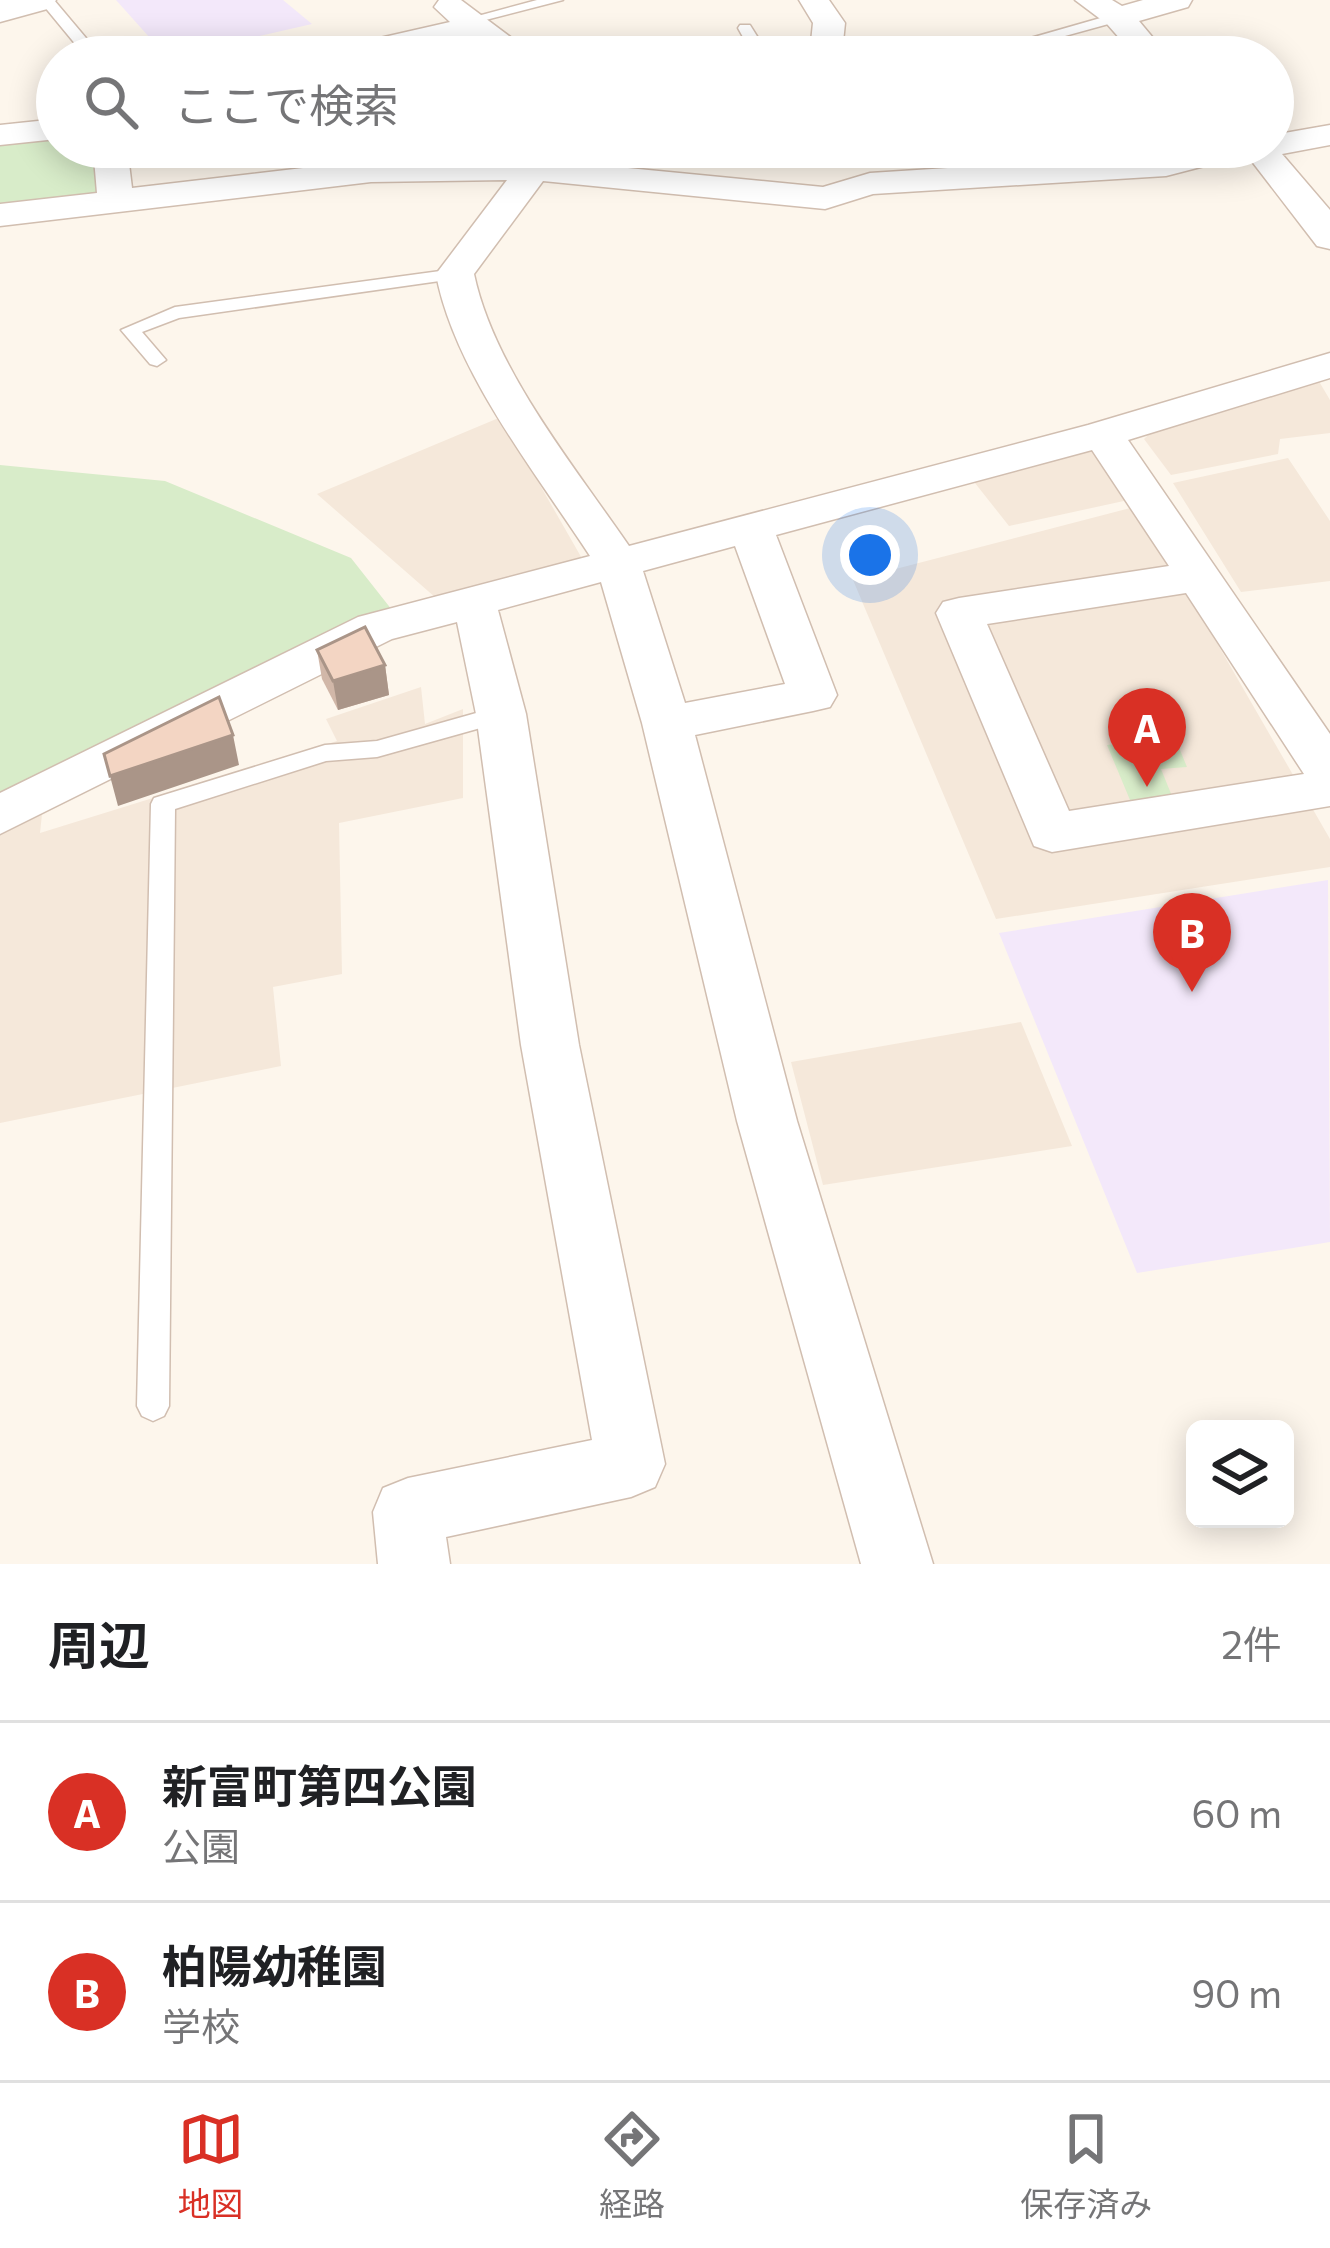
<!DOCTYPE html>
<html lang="ja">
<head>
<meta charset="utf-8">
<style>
	:root { --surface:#fff; --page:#f6f6f6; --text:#202124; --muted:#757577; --line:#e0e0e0; --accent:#d93025 }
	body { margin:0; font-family:Commissioner,"Noto Sans JP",sans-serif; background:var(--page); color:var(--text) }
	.controls { position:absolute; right:36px; bottom:36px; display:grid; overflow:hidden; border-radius:18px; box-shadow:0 6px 30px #0003 }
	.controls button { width:108px; height:108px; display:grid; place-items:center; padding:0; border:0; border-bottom:3px solid var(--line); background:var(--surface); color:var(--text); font:60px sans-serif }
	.you { position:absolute; left:870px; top:555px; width:42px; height:42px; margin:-30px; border:9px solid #fff; border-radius:50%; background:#1a73e8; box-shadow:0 0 0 18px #1a73e833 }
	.badge { display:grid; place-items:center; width:78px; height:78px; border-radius:50%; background:var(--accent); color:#fff; font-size:39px; font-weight:700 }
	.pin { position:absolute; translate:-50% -99px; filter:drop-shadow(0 3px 6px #0008) }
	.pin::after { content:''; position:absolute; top:63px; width:42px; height:36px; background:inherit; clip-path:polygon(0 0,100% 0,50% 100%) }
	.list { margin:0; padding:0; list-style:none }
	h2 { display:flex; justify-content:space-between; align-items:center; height:156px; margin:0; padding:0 48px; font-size:51px }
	h2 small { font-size:39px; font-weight:400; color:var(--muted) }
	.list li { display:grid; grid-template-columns:78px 1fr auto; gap:36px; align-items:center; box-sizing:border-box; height:180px; padding:0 48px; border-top:3px solid var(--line) }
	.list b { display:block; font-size:45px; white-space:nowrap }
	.list p { margin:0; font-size:39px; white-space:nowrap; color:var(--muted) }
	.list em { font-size:39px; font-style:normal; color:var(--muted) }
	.icon { flex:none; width:66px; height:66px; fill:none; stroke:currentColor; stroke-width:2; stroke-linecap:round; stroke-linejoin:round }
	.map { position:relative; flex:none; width:1330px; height:1564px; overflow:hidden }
	.search { position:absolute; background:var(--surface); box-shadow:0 6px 30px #0003; left:36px; right:36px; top:36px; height:132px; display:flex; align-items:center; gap:30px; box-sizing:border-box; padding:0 42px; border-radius:66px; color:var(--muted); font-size:45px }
	.sheet { height:516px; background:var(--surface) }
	nav { display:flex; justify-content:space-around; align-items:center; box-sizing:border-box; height:168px; border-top:3px solid var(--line); background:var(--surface); font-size:33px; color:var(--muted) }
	nav a { display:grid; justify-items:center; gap:6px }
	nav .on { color:var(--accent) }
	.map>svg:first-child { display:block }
	.residential { fill:#f5e8da }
	.education { fill:#f3e8fa }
	.green { fill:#d8ecc9 }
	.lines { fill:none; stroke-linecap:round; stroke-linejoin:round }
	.service-casing { stroke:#d1beb0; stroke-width:3 }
	.minor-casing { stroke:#d1beb0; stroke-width:3 }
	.tertiary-casing { stroke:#d1beb0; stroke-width:3 }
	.service { fill:#fff; fill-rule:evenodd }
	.minor { fill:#fff; fill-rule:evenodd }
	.tertiary { fill:#fff; fill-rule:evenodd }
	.wall { fill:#d1b7a8 }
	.shaded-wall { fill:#aa9588 }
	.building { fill:#f3d5c3; stroke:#aa9588; stroke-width:3 }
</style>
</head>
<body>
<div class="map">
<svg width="1330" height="1564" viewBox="0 0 1330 1564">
	<rect width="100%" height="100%" fill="#fdf6ec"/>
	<path class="residential" d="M1317,378L1330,400V433L1280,439L1278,454L1171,475L1144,439L1156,427Z
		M501,417L584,562L436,598L317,494Z
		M1091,448L1133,499L1009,526L971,478Z
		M1288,458L1330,521V581L1241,592L1173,483Z
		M1138,506L1330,839V867L996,919L853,580Z
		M421,687L425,724L463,709V798L339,823L342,974L273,987L281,1066L0,1123V828L43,805L40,833L337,741L326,719Z
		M1021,1022L1072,1146L823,1185L791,1062Z"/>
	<path class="education" d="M116,0H283L312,24L167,57Z
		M1328,880L1330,1242L1137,1273L999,933Z"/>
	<path class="green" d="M57,135V147H100L102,189L92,196L0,206V140Z
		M0,465L165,481L351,558L392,610L0,795Z
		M1175,738L1187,767L1161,769L1176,806L1135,812L1107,745Z"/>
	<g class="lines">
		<g class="service-casing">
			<path id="service" d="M39,0H54L102,57H86Z
				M537,0H563L470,24L463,20Z
				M1118,13L1123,14V20L989,57H964Z
				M740,25H750L770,57H754L738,28Z
				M455,269L464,274L461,278L179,318L142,332L166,360L157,366L150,364L121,330L175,307Z
				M501,706L509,708L513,714L509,720L377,757L326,761L175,809L169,1406L164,1416L153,1421L142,1416L137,1406L151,804L154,798L325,745L377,741Z"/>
		</g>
		<g class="minor-casing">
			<path id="minor" d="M439,0H461L537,57H500L470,36L380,57H322L327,50L450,22L434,7Z
				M799,0H829L845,23L843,42L852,57H820L811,42L813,23Z
				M1075,0H1112L1122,6L1143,0H1192L1188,7L1139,21L1169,57H1136L1107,24Z
				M620,40L631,43L643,57H571L576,50Z
				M57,119V139L0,145V125Z
				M1330,125V145L1282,154L1330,210V249L1317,246L1247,155L1166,176L873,194L825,209L543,181L474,274C494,369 574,466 629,546L1088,425L1330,353V378L1128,440L1330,734V806L1052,852L1034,846L936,613L943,602L959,598L1169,566L1092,450L776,535L837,695L830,707L813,711L695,735L797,1121L933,1564H861L737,1121L642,723L601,582L498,610L526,714L579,1045L665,1464L655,1487L631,1497L446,1537L450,1564H378L373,1512L383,1488L408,1478L592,1440L521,1045L476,714L457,622L392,639L0,834V793L358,617L590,556C536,473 454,371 436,274L507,180L371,182L0,226V204L97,193L93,147H127L132,188L371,160L522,159L528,147H562L556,161L823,187L870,173L1166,154L1196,147H1273V135ZM735,546L785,684L685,703L643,571ZM1186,593L1304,774L1069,811L987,624Z"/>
		</g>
		<g class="tertiary-casing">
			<path id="tertiary" d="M0,0H56L51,8L0,22Z"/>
		</g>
		<use href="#service" class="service"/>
		<use href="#minor" class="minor"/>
		<use href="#tertiary" class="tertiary"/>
	</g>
	<path class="wall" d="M317,650L385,665L389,695L338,710L322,679Z"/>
	<path class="shaded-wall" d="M385,665L389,695L338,710L333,681Z
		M233,735L239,765L118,806L110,776Z"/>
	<path class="building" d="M365,627L385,665L333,681L317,650Z
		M219,697L233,735L110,776L104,754Z"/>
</svg>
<div class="controls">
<button><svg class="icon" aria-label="layers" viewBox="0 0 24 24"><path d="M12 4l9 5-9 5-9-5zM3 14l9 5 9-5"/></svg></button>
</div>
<div class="you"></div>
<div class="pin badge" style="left:1147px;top:787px">A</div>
<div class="pin badge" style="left:1192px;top:992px">B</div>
<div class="search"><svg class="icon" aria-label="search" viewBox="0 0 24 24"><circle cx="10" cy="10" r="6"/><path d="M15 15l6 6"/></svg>ここで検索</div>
</div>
<section class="sheet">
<h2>周辺<small>2件</small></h2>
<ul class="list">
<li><span class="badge">A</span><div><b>新富町第四公園</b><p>公園</p></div><em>60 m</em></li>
<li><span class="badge">B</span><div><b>柏陽幼稚園</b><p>学校</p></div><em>90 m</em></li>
</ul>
</section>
<nav>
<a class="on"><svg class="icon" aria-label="map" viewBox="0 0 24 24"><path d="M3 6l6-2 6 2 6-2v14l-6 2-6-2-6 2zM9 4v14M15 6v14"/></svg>地図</a>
<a><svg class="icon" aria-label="directions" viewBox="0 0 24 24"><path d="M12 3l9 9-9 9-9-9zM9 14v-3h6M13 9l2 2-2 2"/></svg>経路</a>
<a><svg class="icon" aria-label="saved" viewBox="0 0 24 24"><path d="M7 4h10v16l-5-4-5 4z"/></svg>保存済み</a>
</nav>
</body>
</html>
